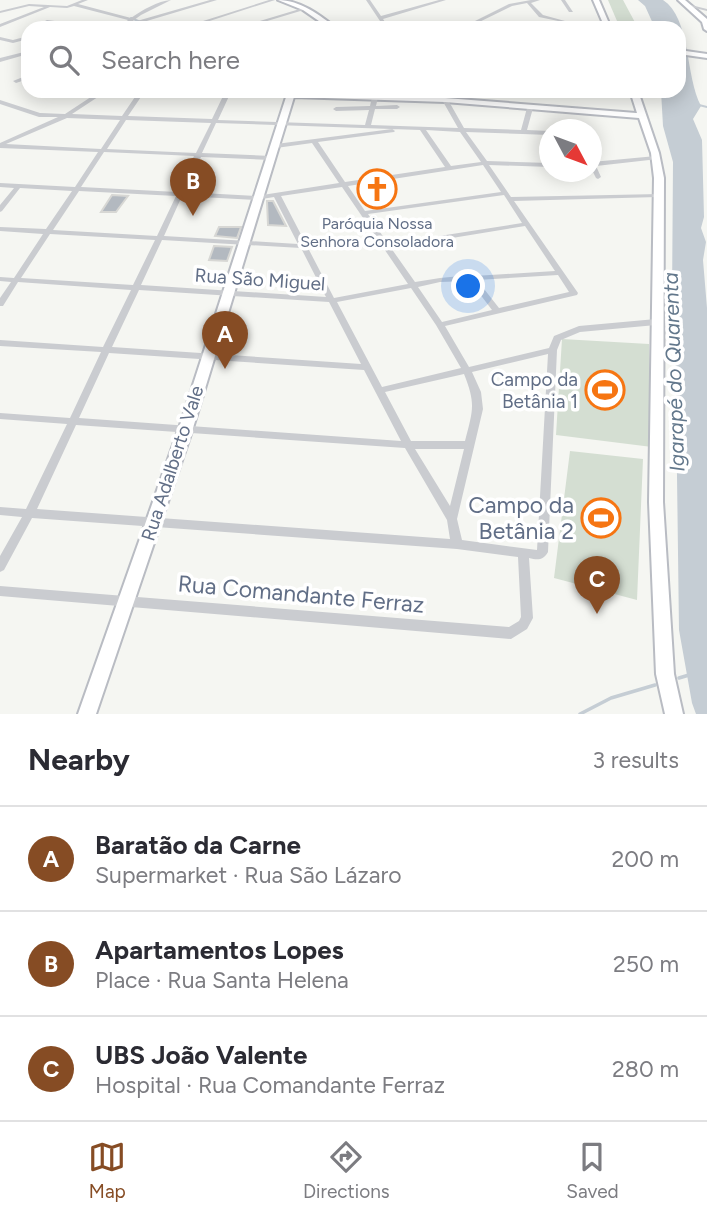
<!DOCTYPE html>
<html lang="en">
<head>
<meta charset="utf-8">
<style>
	:root { --surface:#fff; --page:#f2f2f3; --text:#2b2b33; --muted:#7c7c81; --line:#e1e1e2; --accent:#864c24 }
	body { margin:0; font-family:Figtree,sans-serif; background:var(--page); color:var(--text) }
	.compass { position:absolute; left:539px; top:119px; width:63px; height:63px; border-radius:50%; background:var(--surface); box-shadow:0 4px 18px #0003; rotate:131deg }
	.you { position:absolute; left:469px; top:287px; width:24px; height:24px; margin:-18px; border:5px solid #fff; border-radius:50%; background:#1a73e8; box-shadow:0 0 0 10px #1a73e833 }
	.badge { display:grid; place-items:center; width:46px; height:46px; border-radius:50%; background:var(--accent); color:#fff; font-size:23px; font-weight:700 }
	.pin { position:absolute; translate:-50% -58px; filter:drop-shadow(0 2px 4px #0008) }
	.pin::after { content:''; position:absolute; top:37px; width:24px; height:21px; background:inherit; clip-path:polygon(0 0,100% 0,50% 100%) }
	.list { margin:0; padding:0; list-style:none }
	h2 { display:flex; justify-content:space-between; align-items:center; height:91px; margin:0; padding:0 28px; font-size:30px }
	h2 small { font-size:23px; font-weight:400; color:var(--muted) }
	.list li { display:grid; grid-template-columns:46px 1fr auto; gap:21px; align-items:center; box-sizing:border-box; height:105px; padding:0 28px; border-top:2px solid var(--line) }
	.list b { display:block; font-size:26px; white-space:nowrap }
	.list p { margin:0; font-size:23px; white-space:nowrap; color:var(--muted) }
	.list em { font-size:23px; font-style:normal; color:var(--muted) }
	.icon { flex:none; width:38px; height:38px; fill:none; stroke:currentColor; stroke-width:2; stroke-linecap:round; stroke-linejoin:round }
	.map { position:relative; flex:none; width:707px; height:714px; overflow:hidden }
	.search { position:absolute; background:var(--surface); box-shadow:0 4px 18px #0003; left:21px; right:21px; top:21px; height:77px; display:flex; align-items:center; gap:18px; box-sizing:border-box; padding:0 24px; border-radius:21px; color:var(--muted); font-size:26px }
	.sheet { height:406px; background:var(--surface) }
	nav { display:flex; justify-content:space-around; align-items:center; box-sizing:border-box; height:98px; border-top:2px solid var(--line); background:var(--surface); font-size:19px; color:var(--muted) }
	nav a { display:grid; justify-items:center; gap:4px }
	nav .on { color:var(--accent) }
	.map>svg:first-child { display:block }
	.green { fill:#d4ded2 }
	.water { fill:#c5cdd4 }
	.lines { fill:none; stroke-linecap:round; stroke-linejoin:round }
	.stream-far1 { stroke:#c5cdd4; stroke-width:2 }
	.stream { stroke:#c5cdd4; stroke-width:3.5 }
	.building { fill:#b3b9c0; stroke:#d7d7d4; stroke-width:2 }
	.secondary-casing { stroke:#b9bcc3; stroke-width:4 }
	.street { fill:#caccd0; fill-rule:evenodd }
	.secondary { fill:#fff; fill-rule:evenodd }
	.labels { text-anchor:middle; stroke-width:7; stroke-linejoin:round; paint-order:stroke }
	.far-poi-label { font-size:16px; fill:#616e86; stroke:#fff }
	.street-label { font-size:19px; fill:#616e86; stroke:#fff }
	.poi-label { font-size:19px; fill:#616e86; stroke:#fff; text-anchor:end }
	.water-label { font-size:21px; font-style:italic; fill:#62778b; stroke:#fff }
	.near-poi-label { font-size:23px; fill:#616e86; stroke:#fff; text-anchor:end }
	.near-street-label { font-size:23px; fill:#616e86; stroke:#fff }
</style>
</head>
<body>
<div class="map">
<svg width="707" height="714" viewBox="0 0 707 714">
	<rect width="100%" height="100%" fill="#f5f6f2"/>
	<path class="green" d="M608,0H623L638,28H620Z
		M562,339L649,344L652,447L556,435Z
		M570,451L643,459L637,600L554,578Z"/>
	<path class="water" d="M638,0H663C691,18 685,76 701,106L693,119L702,140L704,217L701,228L706,242L703,260L707,308V714H696L692,703L679,630L675,320L672,300L673,162L663,126L661,91H679V28H655L645,6Z"/>
	<g class="lines">
		<path class="stream-far1" d="M131,18L155,28
			M699,105L707,107"/>
		<path class="stream" d="M679,678L689,675
			M580,714L611,698L655,685"/>
	</g>
	<path class="building" d="M392,182L396,189L362,195L358,188Z
		M112,195L128,196L116,212H101Z
		M267,201H273L286,226L268,225Z
		M219,227H241L237,238L215,236Z
		M214,246L232,247L227,261L209,260Z"/>
	<g class="lines">
		<g class="secondary-casing">
			<path id="secondary" d="M278,0C300,0 320,15 336,28H329L303,10Z
				M593,0H599L611,28H605Z
				M678,0H685L707,19V31L704,29L702,22Z
				M552,26H598L601,28H549Z
				M679,50L707,54V58L679,54Z
				M288,91H296L295,93L445,98L636,113H637L630,91H638L659,153L664,178L663,502L674,674L683,714H665L656,674L649,502L654,178L651,153L639,118L445,102L294,97L193,428L96,714H78L179,428Z"/>
		</g>
		<path class="street" d="M82,0H88L78,4L131,18C142,10 158,1 171,0L141,15L130,23L210,0H217L130,26H126L123,28H118L128,20L74,6L67,8L50,7L0,27V24L44,7L29,6L0,13V11L29,4L67,6Z
			M269,0H275L188,28H181Z
			M366,0H370L381,16L439,0H446L383,19L389,28H385L382,23L329,27L327,26L329,25L380,21Z
			M531,0H540L531,3L543,15L565,21L563,22L539,17L527,3L512,6L467,28H461L509,4Z
			M561,0H565L573,12H569Z
			M687,4L707,9V11L687,6Z
			M303,8L307,9L244,28H237Z
			M47,20L101,27L103,28H90L45,22V21Z
			M323,20H325V22L297,28H288Z
			M28,36V39L13,43L0,40V37L13,40Z
			M28,51V54L0,62V58Z
			M28,75V79L16,83L13,81Z
			M100,91H107L72,114L122,116L139,91H145L128,116L212,119L224,94L198,93L195,91L291,93L294,95L291,97L230,94L218,120L365,125L369,110L336,111L333,109L336,107L370,106L372,97L375,95L378,97L376,106L397,105L400,107L397,109H375L371,125L458,128L437,91H443L464,128L521,130L527,108L530,106L533,108L527,130L550,131V135L466,132L487,161L550,163V167L489,165L511,197L660,194V196L658,197L514,201L578,293L577,295L445,326L469,367L549,348L554,336L579,326L656,319L660,322L656,325L580,332L561,340L557,350L548,552C543,561 537,560 529,558L533,618L527,629L511,639L0,596V586L509,627L519,621L521,617L518,557L457,549L32,518L4,570L0,572V556L22,517L0,515V507L26,509L67,424L0,419V413L70,418L101,352L0,346V340L103,347L131,290L18,282L3,306H0V298L11,282L0,281V277L14,278L43,234L0,231V227L46,229L72,191L20,188L2,211L0,212V205L14,188L0,187V183L75,187L98,152L0,148V143L58,117H39L0,104V100L40,113L65,114ZM67,118L120,120L101,149L6,144ZM126,120L211,123L196,153L107,149ZM216,123L420,130L445,167L345,182L318,142L394,132L395,131L392,129L276,144L273,146L276,148L312,143L339,183L256,196L184,192L201,157L271,160L274,158L271,156L202,153ZM426,130L460,132L481,162L451,166ZM104,152L194,156L177,192L81,187ZM483,165L501,192L365,211L348,186ZM342,187L408,284L334,298L281,196ZM79,191L176,196L157,236L53,230ZM504,195L522,223L388,244L368,214ZM182,196L256,200L274,197L298,244L164,236ZM525,226L555,271L474,276L471,275L440,278L415,282L391,248ZM50,234L155,240L133,285L21,278ZM162,240L301,248L326,297L141,285ZM558,275L569,292L499,308L477,280ZM470,281L492,310L442,322L418,287L440,282ZM411,288L436,325L461,368L382,387L337,302ZM139,290L329,302L361,364L112,347ZM109,353L364,370L401,441L79,418ZM548,354L537,550L462,540L457,519L483,409L481,392L472,372ZM464,374C476,404 473,410 465,441H411L385,392ZM76,425L405,448L447,520L450,539L37,509ZM415,449H464L450,506Z
			M656,156L659,158L658,159L596,166L601,177L598,179L596,178L592,170V162Z"/>
		<use href="#secondary" class="secondary"/>
	</g>
	<defs>
		<g id="church-ring" transform="scale(2.0125)"><circle r="9.5" fill="#fff" stroke="#f67512" stroke-width="1.5"/><path d="M-1.2-6h2.4v3.5h3.3v2.4h-3.3V6h-2.4V-.1h-3.3v-2.4h3.3Z" fill="#f67512"/></g>
		<g id="stadium-ring" transform="scale(2.0125)"><circle r="9.5" fill="#fff" stroke="#f67512" stroke-width="1.5"/><path d="M0-5a6.5 5 0 1 0 0 10a6.5 5 0 1 0 0-10ZM-3.5-1.8h7v3.6h-7Z" fill="#f67512"/></g>
	</defs>
	<g fill-rule="evenodd">
		<use href="#church-ring" x="377" y="189"/>
		<use href="#stadium-ring" x="605" y="390"/>
		<use href="#stadium-ring" x="601" y="518"/>
	</g>
	<g class="labels">
		<g class="far-poi-label">
			<text x="377" y="229">Paróquia Nossa<tspan x="377" dy="18">Senhora Consoladora</tspan></text>
		</g>
		<g class="street-label">
			<text transform="translate(260 279) rotate(4)" y="7">Rua São Miguel</text>
			<text transform="translate(172 463) rotate(-72)" y="7">Rua Adalberto Vale</text>
		</g>
		<g class="poi-label">
			<text x="578" y="386">Campo da<tspan x="578" dy="22">Betânia 1</tspan></text>
		</g>
		<g class="water-label">
			<text transform="translate(674 372) rotate(-92)" y="7">Igarapé do Quarenta</text>
		</g>
		<g class="near-poi-label">
			<text x="574" y="513">Campo da<tspan x="574" dy="26">Betânia 2</tspan></text>
		</g>
		<g class="near-street-label">
			<text transform="translate(301 594) rotate(5)" y="8">Rua Comandante Ferraz</text>
		</g>
	</g>
</svg>
<svg class="compass" viewBox="-18 -18 36 36"><path d="M0-13l5 13h-10z" fill="#e53935"/><path d="M0 13l5-13h-10z" fill="#7c7c81"/></svg>
<div class="you"></div>
<div class="pin badge" style="left:225px;top:369px">A</div>
<div class="pin badge" style="left:193px;top:216px">B</div>
<div class="pin badge" style="left:597px;top:614px">C</div>
<div class="search"><svg class="icon" aria-label="search" viewBox="0 0 24 24"><circle cx="10" cy="10" r="6"/><path d="M15 15l6 6"/></svg>Search here</div>
</div>
<section class="sheet">
<h2>Nearby<small>3 results</small></h2>
<ul class="list">
<li><span class="badge">A</span><div><b>Baratão da Carne</b><p>Supermarket · Rua São Lázaro</p></div><em>200 m</em></li>
<li><span class="badge">B</span><div><b>Apartamentos Lopes</b><p>Place · Rua Santa Helena</p></div><em>250 m</em></li>
<li><span class="badge">C</span><div><b>UBS João Valente</b><p>Hospital · Rua Comandante Ferraz</p></div><em>280 m</em></li>
</ul>
</section>
<nav>
<a class="on"><svg class="icon" aria-label="map" viewBox="0 0 24 24"><path d="M3 6l6-2 6 2 6-2v14l-6 2-6-2-6 2zM9 4v14M15 6v14"/></svg>Map</a>
<a><svg class="icon" aria-label="directions" viewBox="0 0 24 24"><path d="M12 3l9 9-9 9-9-9zM9 14v-3h6M13 9l2 2-2 2"/></svg>Directions</a>
<a><svg class="icon" aria-label="saved" viewBox="0 0 24 24"><path d="M7 4h10v16l-5-4-5 4z"/></svg>Saved</a>
</nav>
</body>
</html>
